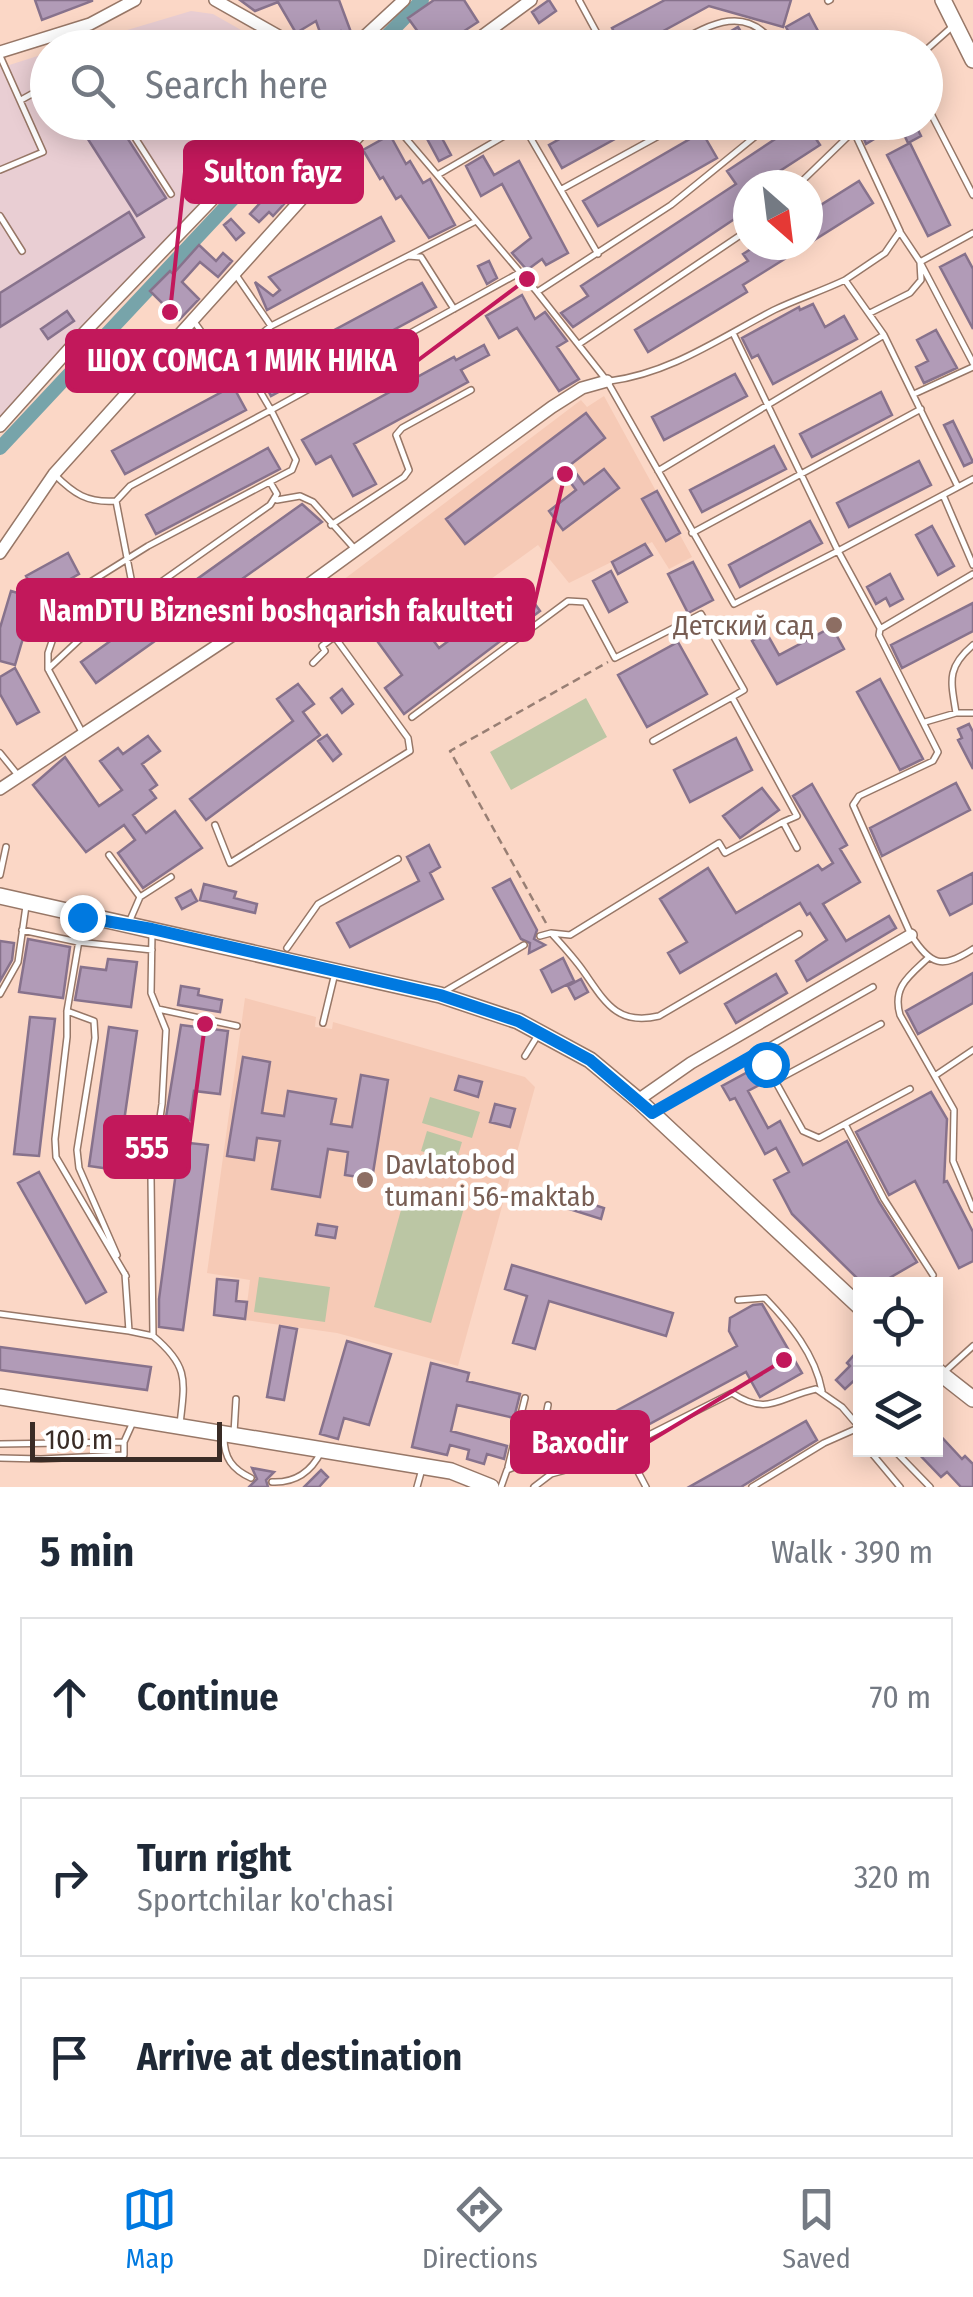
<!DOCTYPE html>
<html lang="en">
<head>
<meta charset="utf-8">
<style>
	:root { --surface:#fff; --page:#f2f2f3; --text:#1f2937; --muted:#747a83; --line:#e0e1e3; --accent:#0079e0 }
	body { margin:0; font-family:"Fira Sans Condensed",sans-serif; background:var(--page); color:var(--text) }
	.controls { position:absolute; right:30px; bottom:30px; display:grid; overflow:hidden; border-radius:0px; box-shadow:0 5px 25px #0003 }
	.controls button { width:90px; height:90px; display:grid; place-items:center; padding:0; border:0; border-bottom:2px solid var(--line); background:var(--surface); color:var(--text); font:50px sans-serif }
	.compass { position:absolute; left:733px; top:170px; width:90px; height:90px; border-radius:50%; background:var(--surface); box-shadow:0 5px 25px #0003; rotate:152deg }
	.scale { position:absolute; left:30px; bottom:25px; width:192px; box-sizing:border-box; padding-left:10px; border:5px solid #3a2c26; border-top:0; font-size:28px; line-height:35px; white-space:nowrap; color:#3a2c26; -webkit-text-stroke:8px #fff; paint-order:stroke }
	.stop { position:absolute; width:30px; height:30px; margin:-22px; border:8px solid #0079e0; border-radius:50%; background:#fff }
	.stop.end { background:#0079e0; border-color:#fff; box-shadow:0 2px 10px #0008 }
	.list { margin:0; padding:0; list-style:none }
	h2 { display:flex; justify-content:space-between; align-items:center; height:130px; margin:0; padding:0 40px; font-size:42px }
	h2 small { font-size:32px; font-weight:400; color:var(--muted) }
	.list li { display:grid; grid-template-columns:65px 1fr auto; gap:30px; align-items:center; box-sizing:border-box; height:160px; margin:0 20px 20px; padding:0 20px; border:2px solid var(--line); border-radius:0px }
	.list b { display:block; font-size:38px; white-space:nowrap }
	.list p { margin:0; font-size:32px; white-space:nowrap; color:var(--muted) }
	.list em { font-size:32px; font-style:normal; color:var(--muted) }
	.icon { flex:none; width:55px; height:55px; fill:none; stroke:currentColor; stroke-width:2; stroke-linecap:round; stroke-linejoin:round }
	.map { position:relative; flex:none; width:973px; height:1487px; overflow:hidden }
	.search { position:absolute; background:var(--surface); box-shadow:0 5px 25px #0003; left:30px; right:30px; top:30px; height:110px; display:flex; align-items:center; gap:25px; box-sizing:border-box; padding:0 35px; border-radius:55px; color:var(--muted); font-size:38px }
	.sheet { height:670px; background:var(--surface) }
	nav { display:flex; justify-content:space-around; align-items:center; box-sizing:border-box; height:140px; border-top:2px solid var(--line); background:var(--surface); font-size:28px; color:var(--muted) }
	nav a { display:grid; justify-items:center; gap:5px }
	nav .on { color:var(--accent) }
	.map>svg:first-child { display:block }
	.built { fill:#f6cab6 }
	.medical { fill:#e9ced3 }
	.green { fill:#bbc6a4 }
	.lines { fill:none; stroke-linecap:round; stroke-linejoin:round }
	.canal { stroke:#77a4aa; stroke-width:14 }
	.building { fill:#b19bb7; stroke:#87728c; stroke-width:2.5 }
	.lane-casing { stroke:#977767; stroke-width:8 }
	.street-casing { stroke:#977767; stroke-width:14 }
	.secondary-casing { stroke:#977767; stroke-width:18 }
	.path { stroke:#987f74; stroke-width:2.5; stroke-dasharray:8 5; stroke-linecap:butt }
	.lane { stroke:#fff; stroke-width:5 }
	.street { stroke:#fff; stroke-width:11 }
	.secondary { stroke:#fff; stroke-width:15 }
	.route { stroke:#0079e0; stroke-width:12 }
	.education-dot { fill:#8d6e63; stroke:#fff; stroke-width:4 }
	.labels { text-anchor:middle; stroke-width:9; stroke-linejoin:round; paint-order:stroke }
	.education-label { font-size:28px; fill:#785e54; stroke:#fff; text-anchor:end }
	.leader { fill:none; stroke:#c2185b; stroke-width:4 }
	.callout-dot { fill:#c2185b; stroke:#fff; stroke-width:4 }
	.callout { fill:#c2185b; stroke:#c2185b; stroke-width:4 }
	.callout-label { font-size:30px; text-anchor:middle; font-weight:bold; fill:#fff }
</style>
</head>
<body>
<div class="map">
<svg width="973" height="1487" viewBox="0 0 973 1487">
	<rect width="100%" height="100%" fill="#fbd7c6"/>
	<path class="built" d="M604,396L692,557L669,569L652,542L569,583L538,545L459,602L443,582H426L343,643L314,602L581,400L587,407Z
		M245,998L316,1017L315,1027L332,1029L333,1022L525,1077L535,1087L458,1366L337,1333L245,1320L250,1280L207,1273Z"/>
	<path class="medical" d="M191,11L213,14L271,47L67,48Z
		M47,53L48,122L275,123L0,419V68Z"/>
	<path class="green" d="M586,698L607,737L511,790L490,752Z
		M430,1097L480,1112L472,1138L422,1123Z
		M427,1131L462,1142L456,1162L421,1151Z
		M406,1192L464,1208L431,1323L374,1307Z
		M259,1277L330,1287L325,1322L254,1312Z"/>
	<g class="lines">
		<path class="canal" d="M375,48L422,0
			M0,448L305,122"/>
	</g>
	<path class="building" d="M35,0H92V1L42,20Z
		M240,0H339L352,35L349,38L341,31L322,38L316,21L296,33L278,2L255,11Z
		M434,0H464L478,22L438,48H404L421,36L408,18Z
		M549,0L556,11L539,23L532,12Z
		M665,0H791L783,27L709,6L632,48H623L612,28Z
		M809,14L827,48H797L786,27Z
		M738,27L751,48H702Z
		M175,32L180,48H134V45Z
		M77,122H117L166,198L137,216Z
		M345,122H358L328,156L320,149Z
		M418,122H476L443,140L451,155L439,161Z
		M590,122H646L562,168L549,145Z
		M801,122H805L820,145L758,185H748V192L740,197L748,210L573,327L561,313L588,296L581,286L736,184L727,171Z
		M878,122L886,132L866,144L861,132Z
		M907,122H914L921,136L908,143L900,126Z
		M702,132L717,158L598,226L583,201Z
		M390,135L406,164L410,161L423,183L430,179L455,225L429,238L401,196L396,199L383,177L380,179L363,150Z
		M910,143L950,225L928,236L887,155Z
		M483,156L494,175L519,161L568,253L546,265L542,259L527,270L512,253L531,238L502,184L481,196L466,166Z
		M859,181L873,203L808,244V213Z
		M271,191L284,204L273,216L269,212L259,222L250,214Z
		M129,212L144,237L0,327V293Z
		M381,217L394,241L267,310L255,282L273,296L280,290L269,277Z
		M231,219L244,233L236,240L224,225Z
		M199,245L216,261L223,253L232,261L218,277L200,262L182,282L199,299L179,320L150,291L170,271L173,274Z
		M757,245H807L743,285L747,292L648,352L635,330L748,261L743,254Z
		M965,254L973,269V329L940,267Z
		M489,261L497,278L487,284L478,266Z
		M422,283L436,307L271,396L258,371Z
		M522,295L535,319L545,312L567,341L557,347L579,379L559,391L517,328L499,338L486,316Z
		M813,304L825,327L844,316L857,339L773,384L758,355L752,358L742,338L799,307L800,310Z
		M67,311L74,321L48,339L41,329Z
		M936,330L957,368L924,383L916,367L928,361L917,340Z
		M484,345L489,355L461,370L468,382L354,444L376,484L353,496L331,456L316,464L302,440L454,357L456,360Z
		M735,374L747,396L664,440L652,417Z
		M233,386L246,410L125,474L112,451Z
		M881,392L892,415L812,457L800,434Z
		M586,413L605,438L570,465L584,484L604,469L619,488L563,530L549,511L576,490L562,471L465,544L446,519Z
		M953,421L973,462L964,466L944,425Z
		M774,446L786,469L702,512L690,490Z
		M268,448L280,469L156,534L146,515Z
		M919,461L931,485L849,527L837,503Z
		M657,491L680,533L666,541L642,499Z
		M302,504L322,522L96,683L81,662Z
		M810,521L822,543L740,587L729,565Z
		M932,526L954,566L938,575L916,535Z
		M645,544L652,555L618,574L612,562Z
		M68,553L79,574L38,597L26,576Z
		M693,562L713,600L688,613L668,574Z
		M611,571L627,602L609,612L593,581Z
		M890,574L903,599L890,606L886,598L876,604L867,587Z
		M522,586L540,611L404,714L385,688L402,675L375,638L428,598L444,619L427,632L439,648Z
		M11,591L35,598L15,665L0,661V628Z
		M973,603V631L902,668L891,645Z
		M832,627L844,649L777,684L752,641L766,632L779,655Z
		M678,642L707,694L647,727L618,675Z
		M15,668L39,712L17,724L0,694V677Z
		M880,679L923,759L900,770L857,692Z
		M298,684L314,704L303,712L320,735L206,820L190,799L293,721L277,699Z
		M342,689L353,704L342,713L331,698Z
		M969,724L973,732V769L958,740L962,738L958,729Z
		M327,735L341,754L333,761L318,741Z
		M148,736L160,751L142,764L157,785L150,790L156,798L133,815L146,833L175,811L202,848L143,888L118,853L135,840L124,825L86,852L33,785L65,757L99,806L122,790L100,761L118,748L123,754Z
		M736,738L752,770L690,802L674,770Z
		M956,783L970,810L882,856L870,828Z
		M812,784L847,845L840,849L860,882L823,904L846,941L889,916L896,928L807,981L796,961L827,940L810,913L807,915L800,903L680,973L668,953L687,942L660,899L708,868L736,913L818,865L822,870L833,863L793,796Z
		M762,788L779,810L740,838L723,816Z
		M429,845L440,867L430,873L443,899L350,947L337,923L419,881L407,857Z
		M973,873V903L950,915L938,891Z
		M510,879L537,930L534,939L545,945L529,953L530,943L521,939L493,888Z
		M204,884L236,892L234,898L257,904L255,913L200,900Z
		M191,890L197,901L182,909L176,898Z
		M28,939L70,947L63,998L19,992Z
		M0,941L14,943L12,960L0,981Z
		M563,958L574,981L552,992L541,970Z
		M108,959L137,962L131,1007L75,1000L81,967L106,970Z
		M973,973V1003L918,1034L906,1011Z
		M776,974L787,993L736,1023L725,1004Z
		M581,979L588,992L575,999L568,986Z
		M181,986L199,989L198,995L222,1000L220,1012L178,1005Z
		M30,1017L55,1019L39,1156L14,1154Z
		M181,1025L228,1031L220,1094L194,1091L190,1120L166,1117Z
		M109,1027L137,1031L117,1170L89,1166Z
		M243,1057L270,1062L262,1113L284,1116L288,1091L336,1099L331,1124L352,1127L361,1075L388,1080L372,1179L345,1175L348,1152L328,1149L320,1197L272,1189L280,1141L257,1138L254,1160L227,1156Z
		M757,1067L765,1082L748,1091L768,1128L780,1121L803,1165L847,1141L879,1202L917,1262L879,1284H863L792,1214L774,1180L789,1172L776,1148L765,1154L735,1098L730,1100L722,1086Z
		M459,1076L482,1082L478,1097L455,1090Z
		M931,1092L947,1119L944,1182L947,1181L973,1232V1261L959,1268L915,1181L889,1195L856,1132Z
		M495,1104L515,1109L510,1127L490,1122Z
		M180,1142L208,1145L183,1330L159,1327V1299Z
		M39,1172L106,1292L86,1303L18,1183Z
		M573,1198L604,1208L601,1219L569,1209Z
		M318,1224L337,1227L335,1238L316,1235Z
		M512,1265L673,1313L666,1336L549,1301L535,1349L513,1343L527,1296L505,1289Z
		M217,1279L238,1281L236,1301L247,1302L245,1319L214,1315Z
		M762,1304L802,1373L760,1397L746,1372L592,1455L574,1461L562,1440L737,1346L729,1331L730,1318L753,1305Z
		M280,1326L297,1329L284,1400L267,1397Z
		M347,1341L391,1354L369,1425L344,1418L338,1439L320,1434Z
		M0,1347L151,1367L147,1390L0,1370Z
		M860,1348V1375L845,1389L836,1380L850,1366L847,1363Z
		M431,1363L469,1373L467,1381L520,1394L514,1418L457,1405L451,1431L507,1446L504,1459L487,1454L484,1464L467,1459L469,1450L450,1445L447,1455L412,1447Z
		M806,1421L817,1440L741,1487H689Z
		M936,1431L962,1459L965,1456L973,1464V1487H961L947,1472L941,1477L915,1450H936Z
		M252,1468L274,1472L266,1480L268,1487H249L257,1479Z
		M321,1470L328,1477L319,1487H304Z"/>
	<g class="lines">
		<g class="lane-casing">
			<path id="lane" d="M579,0L605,48
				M828,1L830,0
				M668,48C707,26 746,0 777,48
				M926,50L953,26
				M0,56L43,152L0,170
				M21,100L48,85
				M926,104L973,195
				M125,122L171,194
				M392,122L537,292L607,381L734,604L838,551L733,333
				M528,122L523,125L598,254
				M829,122L855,134L900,231L885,253L845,280L884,335L958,487
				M439,174L523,125
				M798,185L863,122
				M562,189L684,122
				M0,216L22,251
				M900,232L920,262L973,233
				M408,256L476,221
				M236,275L271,326
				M537,292L671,205L773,122
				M870,313L910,293L921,280L920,262L973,363
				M195,323L219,356H230L247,346
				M579,344L748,230
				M610,381C671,373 720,338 774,310C797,299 822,291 845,280
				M914,394L973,367
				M658,471L884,335
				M54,474C74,494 87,503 116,501
				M973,479L943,495L973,565
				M277,500L300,496L313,502L354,548
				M331,525L404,477L409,470L396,435L402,428L471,390
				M692,533L921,409
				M973,574L880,629L879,635L938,752L933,761L859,796L853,805L911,935C931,966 942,969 973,949
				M135,599L116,501L130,486L271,410L248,371L247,346L271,326L408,256L421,257L454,309
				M880,628L838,551L943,495
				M313,663L325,651L322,646L334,637
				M48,669V653L62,612L84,586L148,546L292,470L296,460L271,410L519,273
				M956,713C951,681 946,668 973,645
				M412,717L568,601L585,602L615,658L701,614L744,690L732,697
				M925,722L956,713H973
				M82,732L48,669L79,640L270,505L277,494L270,482
				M653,741L732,697L797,816L783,822
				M0,753L17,774
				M215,825L230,863L410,751L408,738L302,592
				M109,855L140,897L130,920
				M0,875L6,847
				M140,897L171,877
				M83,917L67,1011V1037L55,1139L56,1157L126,1276
				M22,930L78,942L152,950
				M152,932L151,993L166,1030L162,1104L151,1178L153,1336C189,1366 185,1380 180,1424
				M553,935C564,947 575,959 584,972C605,1002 617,1026 659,1016L799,934
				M540,936L551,933L570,935L719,843L725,853L783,822L797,848
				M287,948L318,904L398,859
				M928,958C909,976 892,987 900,1015L954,1110L953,1161L973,1209
				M442,993L524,945
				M0,994L18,962L26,906
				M158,1009L237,1026
				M67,1011L94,1021L95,1038L77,1150L79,1168L117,1255
				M323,1023L335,973
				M759,1052L873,987
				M525,1056L538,1035
				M936,1075L973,1050
				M775,1081L881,1024
				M654,1112L759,1052L803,1131L819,1138L910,1089
				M845,1124L884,1199L933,1275
				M125,1274L129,1331L153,1336
				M738,1300L765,1298C790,1324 815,1354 822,1391
				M0,1314L129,1331
				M936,1384L941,1375L973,1346
				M234,1433L236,1399
				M224,1437C224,1458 232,1469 251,1478
				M0,1444L124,1442L133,1422
				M625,1447L646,1487
				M869,1450L900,1487
				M894,1450L930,1487
				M0,1458L41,1459L124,1455V1442
				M508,1467L525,1398
				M272,1482C295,1483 311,1472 321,1452
				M417,1487L422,1469
				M501,1487L507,1470L532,1460L539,1450L548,1405
				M534,1487L551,1474L584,1465L625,1447L732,1393C768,1417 779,1397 816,1389L842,1407L860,1428
				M752,1487L824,1443L858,1428"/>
		</g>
		<g class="street-casing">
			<path id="street" d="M215,0L300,48
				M352,48L404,0
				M466,48L531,0
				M0,52L90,24L135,0
				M0,426L80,337L287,122
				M0,553L54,474L371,122
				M0,789L301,590L552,407L582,388L607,381
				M638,1100L691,1063L911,935"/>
		</g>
		<g class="secondary-casing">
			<path id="secondary" d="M943,0L973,60
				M0,896L440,995L518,1021L590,1060L638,1100L860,1307
				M936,1370L973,1399
				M0,1397L451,1471L491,1487"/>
		</g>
		<path class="path" d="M546,923L450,751L608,662"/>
		<use href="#lane" class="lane"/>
		<use href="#street" class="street"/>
		<use href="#secondary" class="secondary"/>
	</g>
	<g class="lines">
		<path class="route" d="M82,917L152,929L440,995L518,1021L590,1060L652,1113L759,1052L766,1064"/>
	</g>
	<g class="education-dot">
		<circle cx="834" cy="625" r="10"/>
		<circle cx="365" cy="1180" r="10"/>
	</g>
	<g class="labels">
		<g class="education-label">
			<text x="814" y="635">Детский сад</text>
			<text x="385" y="1174" text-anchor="start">Davlatobod<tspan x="385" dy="32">tumani 56-maktab</tspan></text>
		</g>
	</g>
	<path class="leader" d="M170 312L185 172M527 279L417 361M565 474L533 610M205 1024L189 1147M784 1360L648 1442"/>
	<g class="callout-dot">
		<circle cx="170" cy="312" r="10"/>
		<circle cx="527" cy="279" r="10"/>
		<circle cx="565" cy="474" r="10"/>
		<circle cx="205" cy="1024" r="10"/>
		<circle cx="784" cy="1360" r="10"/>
	</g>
	<g class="callout">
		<rect x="185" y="142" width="177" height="60" rx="10"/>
		<rect x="67" y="331" width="350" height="60" rx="10"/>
		<rect x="18" y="580" width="515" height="60" rx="10"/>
		<rect x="105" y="1117" width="84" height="60" rx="10"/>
		<rect x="512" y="1412" width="136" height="60" rx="10"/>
	</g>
	<g class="callout-label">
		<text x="273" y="182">Sulton fayz</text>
		<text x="242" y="371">ШОХ СОМСА 1 МИК НИКА</text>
		<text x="276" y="621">NamDTU Biznesni boshqarish fakulteti</text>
		<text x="147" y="1158">555</text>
		<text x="580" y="1453">Baxodir</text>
	</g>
</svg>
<div class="controls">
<button><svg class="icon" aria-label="locate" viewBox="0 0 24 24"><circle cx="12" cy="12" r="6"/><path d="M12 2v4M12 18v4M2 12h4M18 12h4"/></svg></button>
<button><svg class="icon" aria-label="layers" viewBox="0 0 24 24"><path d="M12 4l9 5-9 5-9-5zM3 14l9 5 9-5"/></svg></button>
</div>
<svg class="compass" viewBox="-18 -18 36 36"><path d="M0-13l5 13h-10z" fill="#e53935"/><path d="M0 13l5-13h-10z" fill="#747a83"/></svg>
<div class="scale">100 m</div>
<div class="stop" style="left:766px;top:1064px"></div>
<div class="stop end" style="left:82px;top:917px"></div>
<div class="search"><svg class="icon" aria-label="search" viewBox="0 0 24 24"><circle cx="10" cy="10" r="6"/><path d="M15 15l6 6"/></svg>Search here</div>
</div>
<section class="sheet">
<h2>5 min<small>Walk · 390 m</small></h2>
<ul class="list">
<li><svg class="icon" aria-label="ahead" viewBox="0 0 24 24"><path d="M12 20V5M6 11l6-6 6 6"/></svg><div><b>Continue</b></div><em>70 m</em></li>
<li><svg class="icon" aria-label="right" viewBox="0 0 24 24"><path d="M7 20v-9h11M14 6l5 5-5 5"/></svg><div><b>Turn right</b><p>Sportchilar ko'chasi</p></div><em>320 m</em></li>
<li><svg class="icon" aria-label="arrive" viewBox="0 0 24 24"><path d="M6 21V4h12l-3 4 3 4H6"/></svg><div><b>Arrive at destination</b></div></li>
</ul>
</section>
<nav>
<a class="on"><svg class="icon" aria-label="map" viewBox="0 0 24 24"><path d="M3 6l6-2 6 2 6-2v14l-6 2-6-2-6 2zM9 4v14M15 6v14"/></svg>Map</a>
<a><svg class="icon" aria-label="directions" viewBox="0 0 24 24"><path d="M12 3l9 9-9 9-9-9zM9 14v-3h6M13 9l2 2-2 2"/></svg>Directions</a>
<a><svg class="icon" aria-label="saved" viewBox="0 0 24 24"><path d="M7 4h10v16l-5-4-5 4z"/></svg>Saved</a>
</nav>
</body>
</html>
